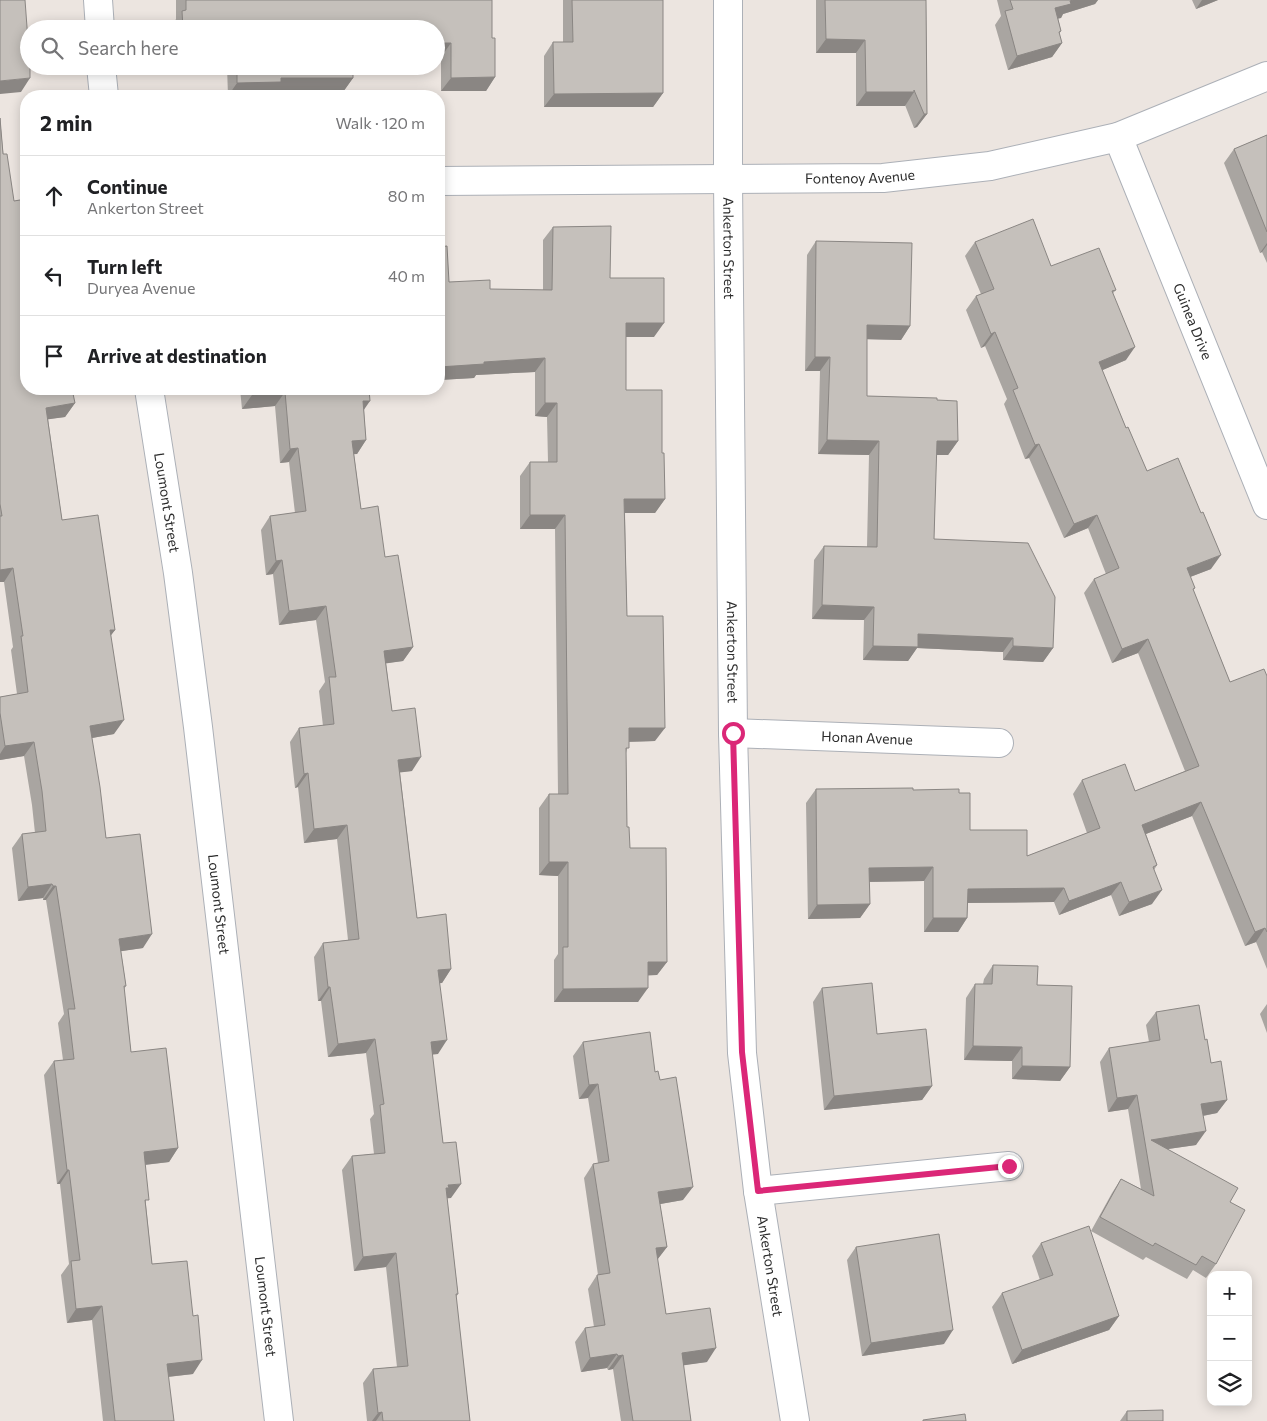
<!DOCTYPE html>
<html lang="en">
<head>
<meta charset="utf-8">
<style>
	:root { --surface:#fff; --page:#f2f2f2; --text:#202124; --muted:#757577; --line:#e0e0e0 }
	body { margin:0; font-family:Commissioner,sans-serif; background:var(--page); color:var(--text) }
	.controls { position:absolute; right:15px; bottom:15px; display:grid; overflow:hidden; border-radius:10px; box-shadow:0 2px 12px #0003 }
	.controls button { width:45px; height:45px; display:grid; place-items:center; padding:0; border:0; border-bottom:1px solid var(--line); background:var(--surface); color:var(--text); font:25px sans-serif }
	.stop { position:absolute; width:15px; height:15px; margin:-11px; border:4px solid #db2777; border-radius:50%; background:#fff }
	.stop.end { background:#db2777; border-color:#fff; box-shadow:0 1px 5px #0008 }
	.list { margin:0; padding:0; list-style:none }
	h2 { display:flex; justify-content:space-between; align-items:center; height:65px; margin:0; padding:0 20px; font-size:21px }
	h2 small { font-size:16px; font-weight:400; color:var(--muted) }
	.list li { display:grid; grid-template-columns:32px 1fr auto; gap:15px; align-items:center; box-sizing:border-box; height:80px; padding:0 20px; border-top:1px solid var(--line) }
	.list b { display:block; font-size:19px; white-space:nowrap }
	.list p { margin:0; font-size:16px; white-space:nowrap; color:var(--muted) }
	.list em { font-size:16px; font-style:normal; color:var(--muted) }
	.icon { flex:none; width:28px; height:28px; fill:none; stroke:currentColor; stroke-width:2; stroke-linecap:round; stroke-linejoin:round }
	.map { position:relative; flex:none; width:1267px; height:1421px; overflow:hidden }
	.search { position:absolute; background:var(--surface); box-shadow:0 2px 12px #0003; left:20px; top:20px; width:425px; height:55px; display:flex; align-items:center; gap:12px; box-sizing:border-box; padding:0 18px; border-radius:28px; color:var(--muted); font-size:19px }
	.panel { position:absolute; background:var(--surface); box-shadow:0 2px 12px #0003; left:20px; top:90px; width:425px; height:305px; border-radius:20px }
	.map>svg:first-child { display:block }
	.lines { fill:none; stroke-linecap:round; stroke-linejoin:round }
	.minor-casing { stroke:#acb0b7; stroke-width:30 }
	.minor { stroke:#fff; stroke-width:28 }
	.wall { fill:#a9a5a1 }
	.shaded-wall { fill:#8a8683 }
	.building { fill:#c5c0bb; stroke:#8a8683 }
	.route { stroke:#db2777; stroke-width:6 }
	.labels { text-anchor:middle; stroke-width:5; stroke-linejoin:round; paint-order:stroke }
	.street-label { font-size:14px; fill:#2c2c2c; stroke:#fff }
</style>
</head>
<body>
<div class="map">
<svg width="1267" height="1421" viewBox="0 0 1267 1421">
	<rect width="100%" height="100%" fill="#ece5e0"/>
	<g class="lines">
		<g class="minor-casing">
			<g id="minor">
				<path d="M98,0L100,29"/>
				<path id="s1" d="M728,0V179L733,733L742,1053L758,1191L795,1421"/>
				<path d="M101,66L104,96"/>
				<path id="s2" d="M1118,137L1267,505"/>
				<path id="s3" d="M439,181L883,178L990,166L1118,137L1267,76"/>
				<path id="s4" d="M149,389L178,573L198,727L279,1421"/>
				<path id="s5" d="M733,733L999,743"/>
				<path d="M758,1191L1009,1166"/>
			</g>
		</g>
		<use href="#minor" class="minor"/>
	</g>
	<path class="wall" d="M176,0H492V38L495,77L486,91H441V57L436,29H173V25L176,19Z
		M563,0H663V93L653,107H544V56L553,42H563Z
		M816,0H926L927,114L917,127L914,128L905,105V106H856V53H816Z
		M997,0H1098L1095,4L1063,14L1061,18H1058L1061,31L1059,34L1062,43L1052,57L1008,70L995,25L1001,16Z
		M1192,0H1218L1196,9Z
		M227,66H353V78L343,92H274L271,96H228Z
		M0,118L26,389L75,403L65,417L48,419L62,520L115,630L111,635L114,734L92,738L106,838L143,948L121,951L126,986L124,989L131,1052L178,1148L169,1162L145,1165L146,1205L152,1264L193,1374L168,1377L174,1421H103L92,1320L67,1323L61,1275L69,1264L60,1184H57L44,1075L54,1061L63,1060L58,1023L64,1014L46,900H43V898L18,901L12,848L22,834L35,833L32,805L24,756L0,760V697L17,694L11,650L13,647L4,582H0Z
		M1267,135V263L1262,252L1260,253L1224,163L1234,149Z
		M553,227L610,278L654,337H626V390L662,453L665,499L655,513H625L627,616L655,741L629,742L626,753L627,827L630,848L667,962L657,975H648L638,1002H554V960L558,954V876L539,875V808L549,794H558L555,529H520V476L530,462H548L547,417L535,416V372L476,375L474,378L439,380V247L449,282L490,289L543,290V240Z
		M816,241L910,326L901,340L867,339V396L937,400L958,441L948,455H936L934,539L1053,648L1043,662L1003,660V652L917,648L908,661L863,660L864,620L812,619L814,560L824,546L867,547L869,455L818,454L820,371H805L807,255Z
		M975,242L1051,266L1116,290L1113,293L1126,360L1102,370L1126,428L1147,471L1211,569L1190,577L1195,588L1193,590L1230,682L1267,676V969L1256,942L1245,946L1192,816L1146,834L1157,865L1154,870L1152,904L1119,916L1111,895L1059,915L1054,902L968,903L967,918L958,932H924V881L869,882L870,904L860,918L808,919L806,803L816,789L913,790L959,793L970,830L1027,856L1087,833L1073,794L1082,780L1135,791L1185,771L1138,653L1112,663L1084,593L1094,579L1106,574L1088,528L1064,538L1029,458L1025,459L1004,404L1007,399L985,346L981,348L966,310L976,296L981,294L965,256Z
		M240,389H369L364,410L366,440L357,454H354L361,509L385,557L413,647L403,661L386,663L392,711L412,771L400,772L417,918L451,969L442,983H440L438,1054H432L443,1143L451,1198H447L458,1294L456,1297L470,1421H367L363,1383L373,1369L397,1367L386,1267L354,1271L342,1170L352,1156L374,1154L370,1119L374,1114L366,1053L328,1057L321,1001H318L314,957L323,943L348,940L337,839L304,843L298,787L295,788L290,742L299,728L323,726L319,691L325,682L316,620L279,625L273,574L266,575L261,530L270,516L295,513L289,462L280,463L275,406L242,409Z
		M993,965L1037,985L1070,1067L1060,1081L1012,1079V1061L964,1060L966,998L975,984H983L984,979Z
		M822,988L877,1034L932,1086L922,1100L824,1110L813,1002Z
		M1267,1004V1033L1260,1014Z
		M1156,1012L1205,1040L1211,1063L1227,1100L1217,1113L1203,1116L1196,1145L1168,1149L1230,1202L1216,1264L1206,1278L1193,1270L1187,1279L1146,1257L1143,1260L1091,1231L1112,1193L1121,1179L1141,1189L1128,1109L1108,1112L1100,1062L1109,1048L1149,1042L1146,1025Z
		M583,1042L655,1072L660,1080L683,1200L660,1204L667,1247L657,1260L666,1314L707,1362L683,1365L691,1421H621L613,1369L608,1370L607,1368L581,1372L575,1342L585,1328L594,1327L588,1289L597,1275H598L584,1178L593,1164L598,1163L588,1098L579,1099L573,1056Z
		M1041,1243L1119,1316L1109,1330L1012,1364L992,1307L1002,1293L1040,1280L1032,1256Z
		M856,1247L944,1344L862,1356L847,1260Z
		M1127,1411L1163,1421H1120Z"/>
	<path class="shaded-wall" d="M1073,0H1098L1095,4L1063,14L1061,18L1045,22L1055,8Z
		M1202,0H1218L1196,9Z
		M826,39L865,40L856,53H816Z
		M436,43H451L441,57H436Z
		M1062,43L1052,57L1008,70L1017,56Z
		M495,77L486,91H441L451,78Z
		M30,78L21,92L0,94V81Z
		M281,78H353L343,92H274L271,96H228L237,83Z
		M866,92H914L905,106H856Z
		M663,93L653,107H544L554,94Z
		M924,114H927L917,127L914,128Z
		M1267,243V245L1262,252L1260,253Z
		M626,323H664L654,337H616Z
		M867,325L910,326L901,340L857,339Z
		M995,332L985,346L981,348L991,334Z
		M1135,347L1126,360L1089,376L1099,362Z
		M815,357H830L820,371H805Z
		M545,358L535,372L476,375L474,378L439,380V367L484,362Z
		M285,392L275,406L242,409L252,395Z
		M363,401H370L361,414Z
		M75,403L65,417L36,421L46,408Z
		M545,403H557L547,417L535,416Z
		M366,440L357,454L342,455L352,441Z
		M827,440L879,441L869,455L818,454Z
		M937,441H958L948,455H927Z
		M1039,444L1029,458L1025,459L1035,445Z
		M298,448L289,462L280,463L290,449Z
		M624,499H665L655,513H615Z
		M530,515H565L555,529H520Z
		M1097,515L1088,528L1064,538L1074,524Z
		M1221,555L1211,569L1177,582L1187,568Z
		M282,560L273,574L266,575L276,561Z
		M13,568L4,582H0V570Z
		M822,605L874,607L864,620L812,619Z
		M326,606L316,620L279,625L289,611Z
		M110,630H115L105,643Z
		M918,634L1013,638L1003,652L917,648L908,661L863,660L873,646Z
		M1148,639L1138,653L1112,663L1122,649Z
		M1013,646L1053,648L1043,662L1003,660Z
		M413,647L403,661L375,665L384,651Z
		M124,720L114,734L81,740L90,726Z
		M629,728H665L655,741L619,742Z
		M34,742L24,756L0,760V754L5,746Z
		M421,757L412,771L388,774L398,760Z
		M308,773L298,787L295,788L304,774Z
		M1201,802L1192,816L1133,839L1142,825Z
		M347,825L337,839L304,843L314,829Z
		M549,862H568L558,876L539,875Z
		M933,867L924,881L860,882L869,868Z
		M1121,882L1111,895L1059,915L1069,901Z
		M52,884L43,898L18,901L28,887Z
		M53,886H56L46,900H43Z
		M1064,888L1054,902L958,903L968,889Z
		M1162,890L1152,904L1119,916L1129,902Z
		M870,904L860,918L808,919L817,905Z
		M933,918H967L958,932H924Z
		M1265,928L1256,942L1245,946L1255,932Z
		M152,934L143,948L109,953L119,939Z
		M648,962H667L657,975L638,976Z
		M451,969L442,983L429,984L438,970Z
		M328,987H330L321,1001H318Z
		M648,988L638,1002H554L563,989Z
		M375,1039L366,1053L328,1057L338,1044Z
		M447,1040L438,1054L421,1056L431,1042Z
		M973,1046L1022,1047L1012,1061L964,1060Z
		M1022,1066L1070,1067L1060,1081L1012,1079Z
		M598,1084L588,1098L579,1099L589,1085Z
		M932,1086L922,1100L824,1110L834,1096Z
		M1137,1095L1128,1109L1108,1112L1117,1098Z
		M1227,1100L1217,1113L1191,1118L1201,1104Z
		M1206,1131L1196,1145L1147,1152L1151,1140Z
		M178,1148L169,1162L134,1166L144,1152Z
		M67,1170H69L60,1184H57Z
		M461,1184L451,1198L441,1199L436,1202L448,1185Z
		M693,1187L683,1200L649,1206L658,1192Z
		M667,1247L657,1260L656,1248Z
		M396,1253L386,1267L354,1271L363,1257Z
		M102,1306L92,1320L67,1323L76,1309Z
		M1119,1316L1109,1330L1012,1364L1022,1350Z
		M953,1330L944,1344L862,1356L871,1343Z
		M716,1348L707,1362L672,1367L682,1353Z
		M617,1354L607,1368L581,1372L590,1358Z
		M623,1355L613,1369L608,1370L618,1356Z
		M202,1360L193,1374L157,1378L167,1364Z
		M382,1412L376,1421H372L378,1413Z"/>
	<path class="building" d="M0,0H25L29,54V66H30V78L0,81Z
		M186,0H492V38H495V77L451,78V43H436V29H183L182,11L186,10Z
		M572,0H663V93L554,94L553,42H573Z
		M825,0H926L927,114H924L914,90V92H866L865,40L826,39Z
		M1010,0H1073L1070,1L1071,4L1055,8L1061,31L1059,32L1062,43L1017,56L1005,11L1013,9Z
		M237,66H353V78H281V82L237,83Z
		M0,118L3,154H7L14,201L26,199V389H72L75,403L46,408L62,520L98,515L115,630H110L124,720L90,726L100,787L106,838L140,834L152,934L119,939L126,986H124L131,1052L166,1048L178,1148L144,1152L149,1200H145L152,1264L187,1261L193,1316L198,1315L202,1360L167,1364L174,1421H115L102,1306L76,1309L71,1261L80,1260L69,1170H67L54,1061L74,1059L68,1009H75L56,886H53L52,884L28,887L22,834L46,831L42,791L34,742L5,746L0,713V697L28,692L21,636H23L13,568L0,570V516H2L0,504Z
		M1267,135V232L1234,149Z
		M1033,219L1051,266L1099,248L1116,290L1112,291L1135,347L1099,362L1126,428L1128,427L1147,471L1178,458L1201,513L1203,512L1221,555L1187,568L1195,588L1193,589L1230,682L1264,669L1267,676V932L1265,928L1255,932L1201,802L1142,825L1157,865L1153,867L1162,890L1129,902L1121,882L1069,901L1064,888L968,889L967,918H933V867L869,868L870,904L817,905L816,789L913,788V790L959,789V793H970V830H1027V856L1100,828L1082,780L1125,764L1135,791L1199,766L1148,639L1122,649L1094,579L1119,568L1097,515L1074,524L1039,444L1035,445L1013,390L1018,388L995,332L991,334L976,296L994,289L975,242Z
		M611,226L610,278H664V323H626V390H662V453H664L665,499H624L627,616H663L665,728H629V748H626L627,827H629L630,848H666L667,962H648V988L563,989V947H568V862H549V794H568L565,515H530V462H557V403H545V358L484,362V364L439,367V247L447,246L449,282L490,280V289L552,290L553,227Z
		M816,241L912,243L910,326L867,325V396L937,398V400L957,401L958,441H937L934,539L1028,543L1055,597L1053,648L1013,646V638L918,634V647L873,646L874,607L822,605L824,546L877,547L879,441L827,440L830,357H815Z
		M251,389H369L370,401H363L366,440L352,441L361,509L378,506L385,557L398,555L413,647L384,651L392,711L415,708L421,757L398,760L417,918L446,914L451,969L438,970L447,1040L431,1042L443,1143L456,1142L461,1184L448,1185L449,1188H446L458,1294H456L470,1421H383L382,1412L378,1413L373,1369L408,1366L396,1253L363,1257L352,1156L385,1153L380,1105L384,1104L375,1039L338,1044L330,987H328L323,943L359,939L347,825L314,829L308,773L304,774L299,728L334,724L329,677H336L326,606L289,611L282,560L276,561L270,516L306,511L298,448L290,449L285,392L252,395Z
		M993,965L1038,966L1037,985L1072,986L1070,1067L1022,1066V1047L973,1046L975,984H992Z
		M872,983L877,1034L926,1029L932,1086L834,1096L822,988Z
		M1199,1005L1205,1040L1207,1039L1211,1063L1221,1061L1227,1100L1201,1104L1206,1131L1151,1140L1238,1188L1230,1202L1245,1210L1216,1264L1202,1256L1196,1265L1155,1243L1153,1246L1100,1217L1121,1179L1154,1196L1137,1095L1117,1098L1109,1048L1160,1040L1156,1012Z
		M650,1032L655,1072L658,1071L660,1080L676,1077L693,1187L658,1192L667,1247L656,1248L666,1314L710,1308L716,1348L682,1353L691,1421H633L623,1355L618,1356L617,1354L590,1358L585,1328L605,1325L597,1275L610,1273L593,1164L609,1161L598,1084L589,1085L583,1042Z
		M1089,1226L1119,1316L1022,1350L1002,1293L1053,1275L1041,1243Z
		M939,1234L953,1330L871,1343L856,1247Z
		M1163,1410V1421H1127V1411Z
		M965,1414L966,1421H923V1420Z"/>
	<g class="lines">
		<path class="route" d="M733,733L742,1052L758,1191L1009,1166"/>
	</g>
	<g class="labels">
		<g class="street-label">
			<text dy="5" stroke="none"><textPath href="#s3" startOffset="421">Fontenoy Avenue</textPath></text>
			<text dy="5" stroke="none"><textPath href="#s1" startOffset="248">Ankerton Street</textPath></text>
			<text dy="5" stroke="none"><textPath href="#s2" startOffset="199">Guinea Drive</textPath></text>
			<text dy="5" stroke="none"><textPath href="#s4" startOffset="115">Loumont Street</textPath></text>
			<text dy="5" stroke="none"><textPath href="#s1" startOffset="652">Ankerton Street</textPath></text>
			<text dy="5" stroke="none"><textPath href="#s5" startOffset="134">Honan Avenue</textPath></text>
			<text dy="5" stroke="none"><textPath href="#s4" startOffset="520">Loumont Street</textPath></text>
			<text dy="5" stroke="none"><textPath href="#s1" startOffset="1268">Ankerton Street</textPath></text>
			<text dy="5" stroke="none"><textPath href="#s4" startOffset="925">Loumont Street</textPath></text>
		</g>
	</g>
</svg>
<div class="controls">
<button>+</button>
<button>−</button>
<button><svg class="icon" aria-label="layers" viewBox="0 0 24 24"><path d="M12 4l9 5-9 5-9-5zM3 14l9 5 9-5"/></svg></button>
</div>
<div class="stop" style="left:733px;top:733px"></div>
<div class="stop end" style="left:1009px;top:1166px"></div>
<div class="search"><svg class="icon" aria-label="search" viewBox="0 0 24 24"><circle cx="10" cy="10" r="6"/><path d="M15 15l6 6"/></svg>Search here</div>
<section class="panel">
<h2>2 min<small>Walk · 120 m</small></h2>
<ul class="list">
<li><svg class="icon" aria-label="ahead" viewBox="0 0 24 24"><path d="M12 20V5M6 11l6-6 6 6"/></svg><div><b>Continue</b><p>Ankerton Street</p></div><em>80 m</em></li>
<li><svg class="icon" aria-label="left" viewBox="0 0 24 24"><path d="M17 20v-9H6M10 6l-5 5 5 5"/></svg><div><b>Turn left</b><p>Duryea Avenue</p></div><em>40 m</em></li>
<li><svg class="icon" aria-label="arrive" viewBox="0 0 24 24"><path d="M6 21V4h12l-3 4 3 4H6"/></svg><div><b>Arrive at destination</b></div></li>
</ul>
</section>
</div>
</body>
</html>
